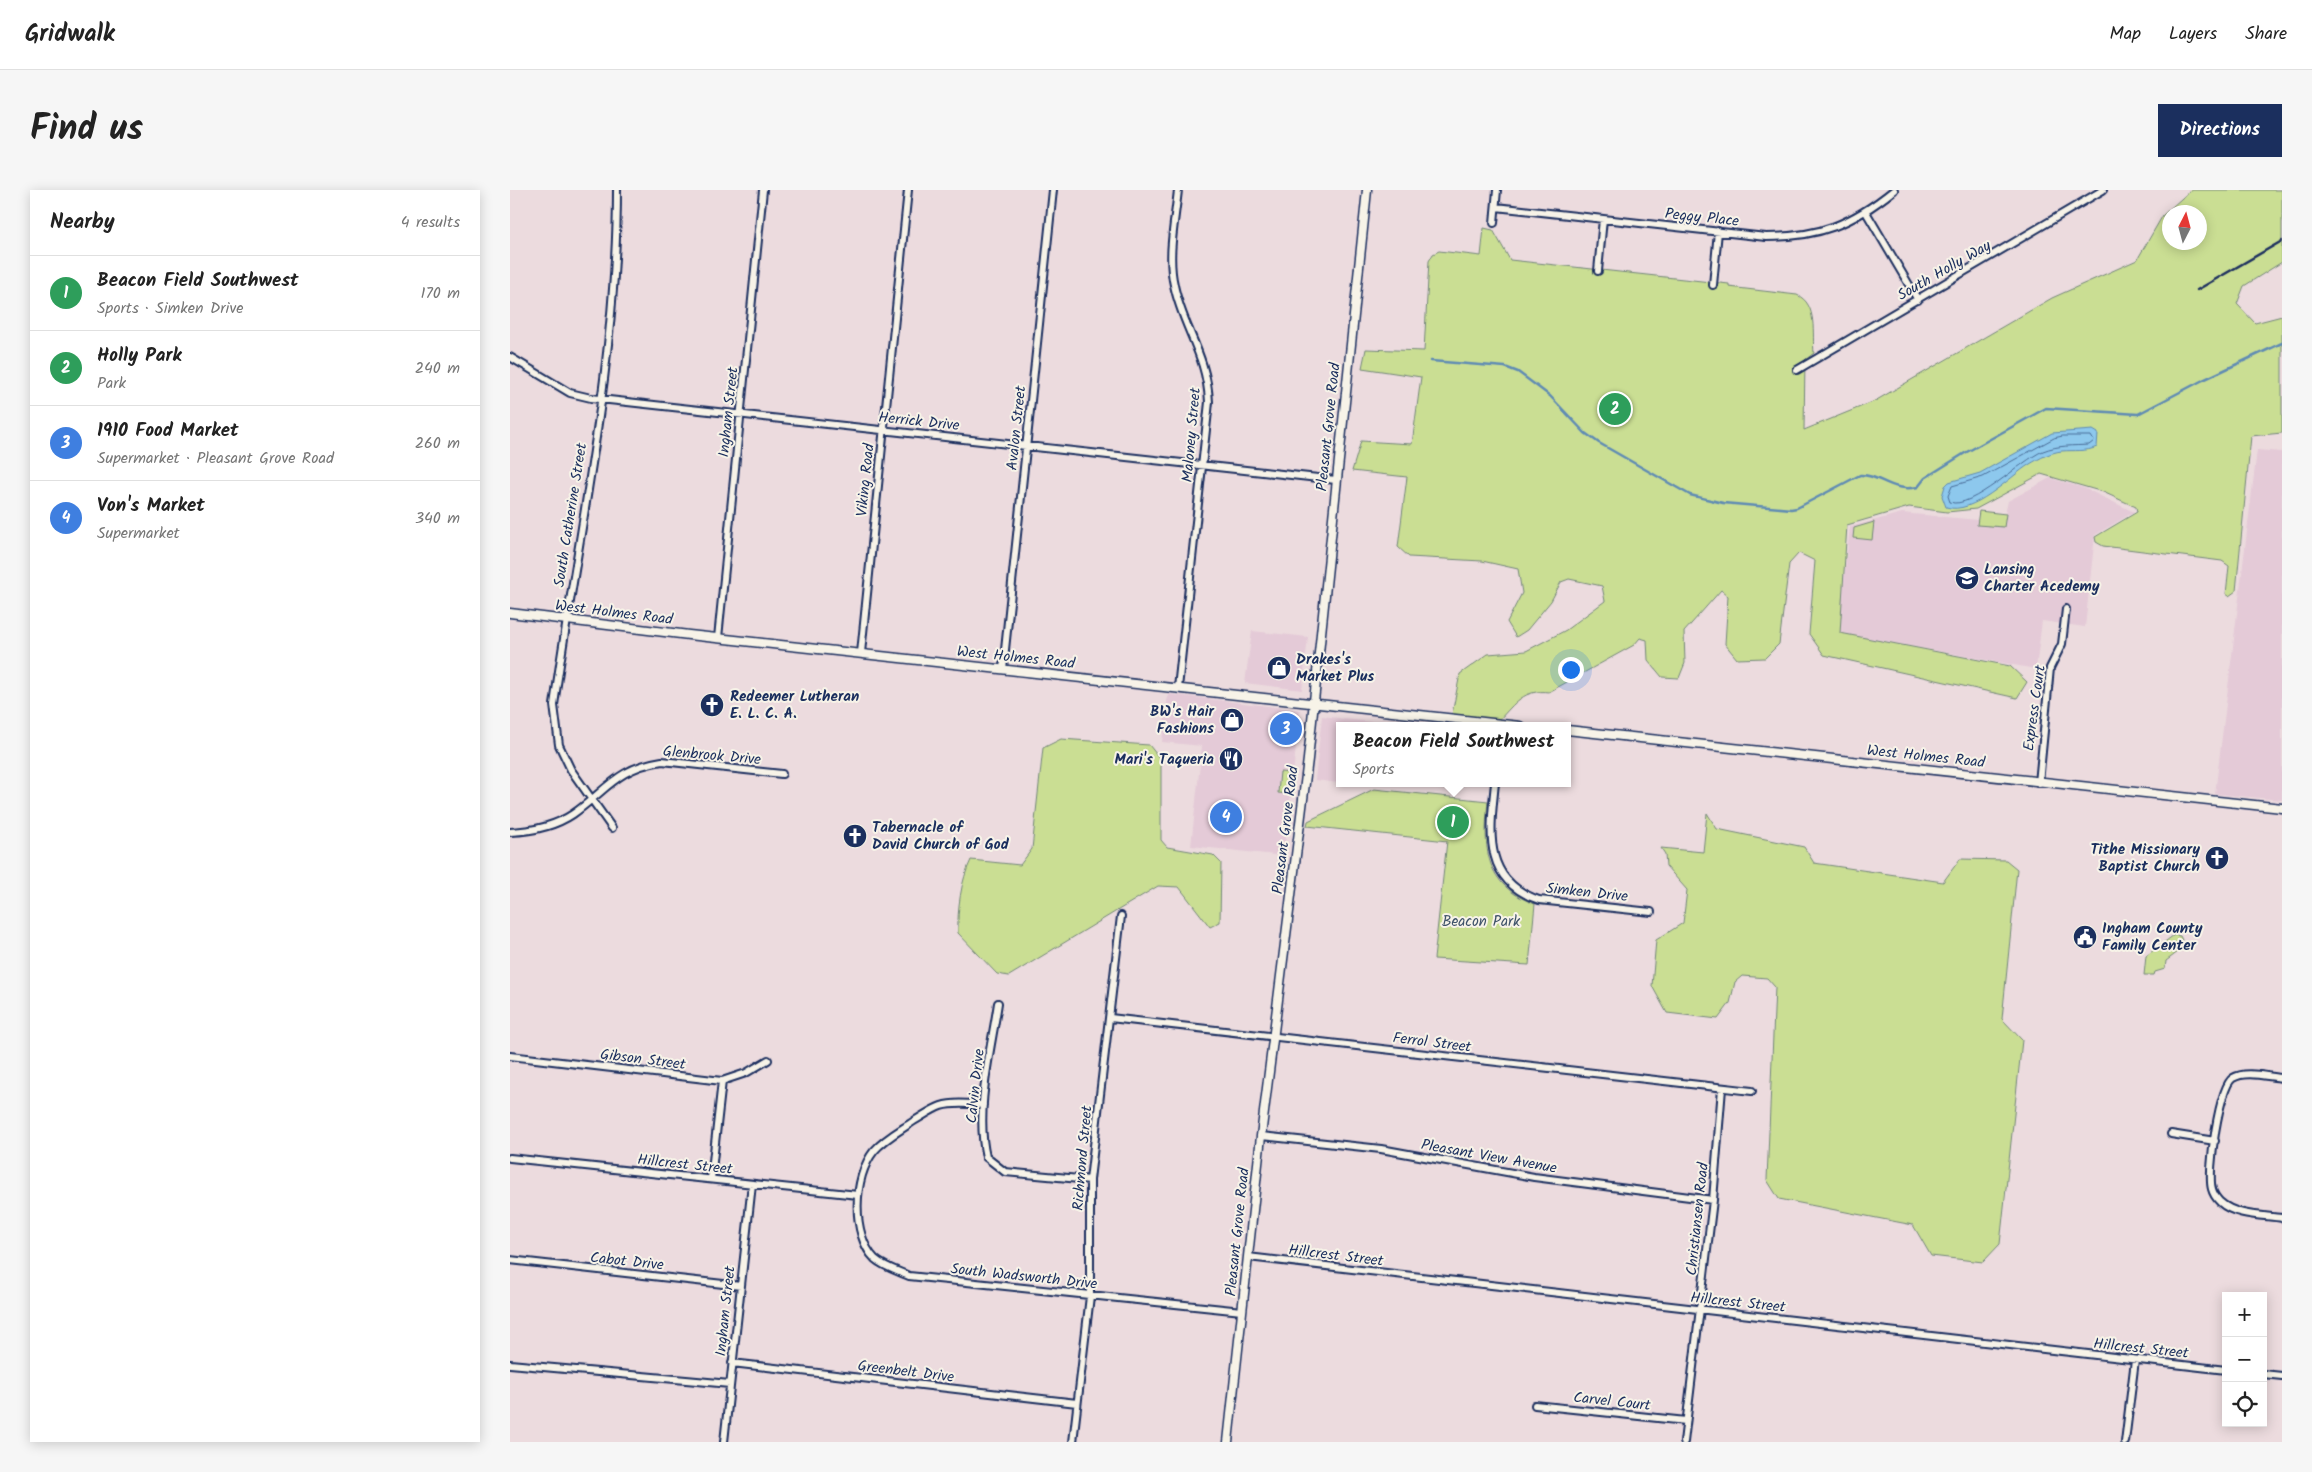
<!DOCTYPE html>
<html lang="en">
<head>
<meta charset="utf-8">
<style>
	:root { --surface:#fff; --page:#f6f6f6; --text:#222; --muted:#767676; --line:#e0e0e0; --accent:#1b2f5e }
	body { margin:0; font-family:Kalam,sans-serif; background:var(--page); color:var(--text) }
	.controls { position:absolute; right:15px; bottom:15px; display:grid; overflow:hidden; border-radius:0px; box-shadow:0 2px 12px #0003 }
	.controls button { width:45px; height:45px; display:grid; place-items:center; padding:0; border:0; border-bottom:1px solid var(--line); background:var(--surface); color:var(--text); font:25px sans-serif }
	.compass { position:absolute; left:1652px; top:15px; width:45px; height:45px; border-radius:50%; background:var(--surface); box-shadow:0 2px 12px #0003; rotate:6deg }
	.you { position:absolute; left:1060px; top:479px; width:18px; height:18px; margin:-12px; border:4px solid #fff; border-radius:50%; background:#1a73e8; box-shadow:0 0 0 8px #1a73e833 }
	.badge { display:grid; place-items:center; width:32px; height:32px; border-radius:50%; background:var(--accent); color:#fff; font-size:16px; font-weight:700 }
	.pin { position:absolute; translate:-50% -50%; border:2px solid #fff; box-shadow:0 1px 5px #0006 }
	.popup { position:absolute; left:826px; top:532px; width:235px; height:65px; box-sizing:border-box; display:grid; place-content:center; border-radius:0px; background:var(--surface); filter:drop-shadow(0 1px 4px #0005); font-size:16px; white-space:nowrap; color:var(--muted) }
	.popup b { font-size:19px; color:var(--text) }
	.popup::after { content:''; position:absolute; left:50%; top:100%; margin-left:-10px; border:10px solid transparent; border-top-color:var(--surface) }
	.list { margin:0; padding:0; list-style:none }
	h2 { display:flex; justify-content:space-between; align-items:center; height:65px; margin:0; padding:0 20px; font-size:21px }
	h2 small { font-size:16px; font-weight:400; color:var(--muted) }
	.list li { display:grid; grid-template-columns:32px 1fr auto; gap:15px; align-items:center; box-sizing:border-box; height:75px; padding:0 20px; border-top:1px solid var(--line) }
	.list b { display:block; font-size:19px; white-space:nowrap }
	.list p { margin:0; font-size:16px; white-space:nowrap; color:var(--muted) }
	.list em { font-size:16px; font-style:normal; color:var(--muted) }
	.icon { flex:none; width:28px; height:28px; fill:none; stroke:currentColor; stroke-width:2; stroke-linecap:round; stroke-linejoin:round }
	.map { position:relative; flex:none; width:1772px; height:1252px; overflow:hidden; border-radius:0px }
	header { display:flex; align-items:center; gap:30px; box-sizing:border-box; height:70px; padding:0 25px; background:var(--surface); border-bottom:1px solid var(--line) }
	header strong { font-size:24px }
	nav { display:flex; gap:28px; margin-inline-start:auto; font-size:18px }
	.intro { display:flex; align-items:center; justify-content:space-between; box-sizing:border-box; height:120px; padding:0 30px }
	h1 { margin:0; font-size:35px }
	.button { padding:12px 22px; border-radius:0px; background:var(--accent); color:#fff; font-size:18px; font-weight:700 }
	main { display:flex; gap:30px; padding:0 30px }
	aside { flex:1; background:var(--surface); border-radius:0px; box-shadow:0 2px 12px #0003 }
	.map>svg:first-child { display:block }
	.built { fill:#e4cad7 }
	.green { fill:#cade93; stroke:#728678; fill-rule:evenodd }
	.water { fill:#8dc8ed; stroke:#5f8bb4 }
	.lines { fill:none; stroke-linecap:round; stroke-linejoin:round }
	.shore { stroke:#496c97; stroke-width:1 }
	.stream { stroke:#5f8bb4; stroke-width:2.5 }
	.minor-casing { stroke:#1b2f5e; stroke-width:10 }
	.tertiary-casing { stroke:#1b2f5e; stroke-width:11 }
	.minor { stroke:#f7f3e8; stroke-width:6 }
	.tertiary { stroke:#f7f3e8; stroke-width:8 }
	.rail { stroke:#1b2f5e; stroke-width:2.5 }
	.labels { text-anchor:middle; stroke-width:4; stroke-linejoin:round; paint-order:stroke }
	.street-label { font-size:15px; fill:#1b2f5e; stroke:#f7f3e8 }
	.poi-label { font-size:15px; font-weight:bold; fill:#1b2f5e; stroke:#f7f3e8; text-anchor:start }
	.park-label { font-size:15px; fill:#3e5269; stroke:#f7f3e8 }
</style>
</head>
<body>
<header>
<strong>Gridwalk</strong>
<nav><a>Map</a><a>Layers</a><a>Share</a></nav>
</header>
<div class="intro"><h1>Find us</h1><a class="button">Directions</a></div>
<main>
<aside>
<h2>Nearby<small>4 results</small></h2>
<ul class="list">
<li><span class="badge" style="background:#2e9e5b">1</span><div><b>Beacon Field Southwest</b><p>Sports · Simken Drive</p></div><em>170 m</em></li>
<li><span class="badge" style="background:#2e9e5b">2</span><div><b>Holly Park</b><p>Park</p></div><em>240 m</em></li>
<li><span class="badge" style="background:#3f7fe0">3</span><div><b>1910 Food Market</b><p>Supermarket · Pleasant Grove Road</p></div><em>260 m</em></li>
<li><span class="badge" style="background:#3f7fe0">4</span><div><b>Von's Market</b><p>Supermarket</p></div><em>340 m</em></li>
</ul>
</aside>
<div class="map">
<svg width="1772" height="1252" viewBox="0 0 1772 1252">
	<rect width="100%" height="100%" fill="#ecdbde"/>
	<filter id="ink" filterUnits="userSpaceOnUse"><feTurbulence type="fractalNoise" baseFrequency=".02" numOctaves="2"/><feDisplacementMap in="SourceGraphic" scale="10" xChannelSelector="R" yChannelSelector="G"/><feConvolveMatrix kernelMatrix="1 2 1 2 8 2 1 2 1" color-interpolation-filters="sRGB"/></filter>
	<g filter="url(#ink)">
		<path class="built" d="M1747,260L1772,262V610L1705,604Z
			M1540,288L1574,298L1624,322L1585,345L1575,437L1532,431L1526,479L1327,443L1340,337L1392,323L1468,330L1469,321L1495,324L1498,311Z
			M742,441L798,447L792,500L735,493Z
			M658,504L790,520L774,666L681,656L692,556L652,552Z
			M812,526L886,535V536H829V593L805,590Z"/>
		<path class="green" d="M1681,0H1772V72L1734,96L1727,114L1745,133L1772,126V243L1741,246L1726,401L1719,406L1716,404L1719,376L1712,371L1593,356L1586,352L1585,347L1627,322L1626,317L1593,302L1531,284L1466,319L1437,322L1399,317L1337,335L1330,443L1500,476L1517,492L1507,508L1314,465L1299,444L1305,371L1289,363L1279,374L1269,454L1255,468L1227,469L1215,454L1218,406L1211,400L1174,442L1175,473L1169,488L1152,487L1138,470L1137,450L1130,448L1124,455L1039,502C1014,499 1005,513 989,530L942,524L950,484L978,464L1016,461L1056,440L1095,411L1092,396L1059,389L1051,392L1041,411L1017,440L1006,447L997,432L1012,403L1008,379L972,371L899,367L888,357L897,287L842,281L851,251L902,254L911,187L852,178L856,159L914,161L919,71L923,64L929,61L971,66L974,38L983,40L1000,70L1219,94V97L1287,105C1308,114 1302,144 1304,163L1295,170L1294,240L1365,211L1542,108L1627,70L1653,25ZM1660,22H1690V52H1660Z
			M1469,321L1496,324L1494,337L1467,335Z
			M1364,332L1362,350L1343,348L1344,338Z
			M551,549L639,555L651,570V650L657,657L703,665L711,673L710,732L700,737L669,697L648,696L499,786L487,784L448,743C447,720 451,690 461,670L510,675L522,659L533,558Z
			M770,582L782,583L780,604L768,603Z
			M864,599L978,611C973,658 974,695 1025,714L1019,775L924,769L937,651L797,636L798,631Z
			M1197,623L1207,639L1294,657L1304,673L1433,692L1450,669L1496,670L1507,679L1492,829L1512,850L1490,1054L1473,1072L1421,1066L1403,1035L1269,1009L1257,990L1265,797L1257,788L1232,786L1225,792L1220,813L1208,829L1157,823L1142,796L1146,750L1173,733L1177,700L1156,676L1155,664L1151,658L1193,662Z
			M1664,745L1670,746L1672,750L1671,754L1668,756V762L1656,771L1655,779L1645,782L1644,785H1634L1636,766Z"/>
		<path class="water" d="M1583,240L1588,243L1587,257C1576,262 1564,260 1552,261C1541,262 1530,268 1520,274C1499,287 1463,326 1436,317L1432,306L1435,296L1439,292L1470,283L1542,243Z"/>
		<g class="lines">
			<path class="shore" d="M1553,246H1581L1584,251L1579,255C1563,256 1548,255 1533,261C1513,269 1460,321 1440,312L1438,306L1442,296L1473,287L1544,248Z"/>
			<path class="stream" d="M921,171L995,177L1008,182L1040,206L1075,243L1089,253L1180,305L1192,308L1213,313L1281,319L1287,318L1350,285C1370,284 1381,303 1408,297L1415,288L1455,263L1536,218L1628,224L1693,190L1772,153"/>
			<g class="minor-casing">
				<path id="minor" d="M986,17L1256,47C1310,47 1342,34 1384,0
					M1356,22L1408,110
					M984,33L987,0
					M1088,81L1093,29
					M1203,95L1208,41
					M0,167L60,203L81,208L826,290
					M1287,180L1593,0
					M208,448L253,0
					M351,463L398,0
					M493,479L543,0
					M668,498L699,212C697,164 673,139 664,95C657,65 665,31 668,0
					M985,593C980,642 972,691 1029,710L1141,722
					M1529,593L1540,478L1552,454L1556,419
					M102,638L61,580L49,555L44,515C68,344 107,173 107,0
					M0,642C22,641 44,637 63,624C97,600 107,578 152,571L272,584
					M488,813C481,860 465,921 476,967L495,982L580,990
					M600,828L1242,901
					M0,866L212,891L236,883L258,870
					M1772,888C1758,887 1736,880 1723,888C1709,896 1697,983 1702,999C1703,1003 1707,1009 1710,1012C1725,1026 1752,1025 1772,1028
					M473,915C460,914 444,912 431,916C422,919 413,926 404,931C391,940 375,948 364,961C343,987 341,1045 365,1069C374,1077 388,1081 399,1086L732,1121
					M1661,944L1705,951
					M751,946L871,959L1024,987L1203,1010
					M0,968L348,1005
					M201,989L212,891
					M738,1067L1716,1180
					M0,1070L231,1096
					M222,1173L567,1213
					M0,1174L220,1194
					M1753,1184L1772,1186
					M1025,1215L1176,1231
					M214,1252L242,994
					M563,1252L580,1106V990L611,726
					M1174,1252L1203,1010L1212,898
					M1615,1252L1625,1170"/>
			</g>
			<g class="tertiary-casing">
				<path id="tertiary" d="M0,423L179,445L1010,536
					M1057,540L1772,618
					M718,1252L751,946L798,569L857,0"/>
			</g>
			<use href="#minor" class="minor"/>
			<use href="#tertiary" class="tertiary"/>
			<path class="rail" d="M1687,100L1772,51"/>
		</g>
	</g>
	<defs>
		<g id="school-disc" transform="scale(1.25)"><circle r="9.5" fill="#1b2f5e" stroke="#f7f3e8"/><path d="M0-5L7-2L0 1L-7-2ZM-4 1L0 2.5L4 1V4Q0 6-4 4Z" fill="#fff"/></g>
		<g id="shop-disc" transform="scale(1.25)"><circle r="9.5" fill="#1b2f5e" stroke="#f7f3e8"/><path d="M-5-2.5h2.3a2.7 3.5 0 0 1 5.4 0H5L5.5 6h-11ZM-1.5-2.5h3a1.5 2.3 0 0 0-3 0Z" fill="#fff"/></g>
		<g id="church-disc" transform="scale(1.25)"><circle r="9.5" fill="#1b2f5e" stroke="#f7f3e8"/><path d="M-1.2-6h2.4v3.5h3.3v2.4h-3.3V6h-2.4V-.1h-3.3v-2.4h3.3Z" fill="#fff"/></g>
		<g id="restaurant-disc" transform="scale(1.25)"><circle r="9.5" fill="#1b2f5e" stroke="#f7f3e8"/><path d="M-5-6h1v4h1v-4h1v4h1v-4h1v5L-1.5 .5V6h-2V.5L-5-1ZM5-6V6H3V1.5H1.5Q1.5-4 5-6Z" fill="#fff"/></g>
		<g id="civic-disc" transform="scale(1.25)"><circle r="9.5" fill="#1b2f5e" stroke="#f7f3e8"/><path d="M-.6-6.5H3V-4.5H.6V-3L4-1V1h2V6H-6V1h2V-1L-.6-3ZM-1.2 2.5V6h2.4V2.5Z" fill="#fff"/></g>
	</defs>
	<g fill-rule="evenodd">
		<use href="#school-disc" x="1457" y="388"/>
		<use href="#shop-disc" x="769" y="478"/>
		<use href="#church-disc" x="202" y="515"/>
		<use href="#shop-disc" x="722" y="530"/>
		<use href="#restaurant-disc" x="721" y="569"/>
		<use href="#church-disc" x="345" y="646"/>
		<use href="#church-disc" x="1707" y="668"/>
		<use href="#civic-disc" x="1575" y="747"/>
	</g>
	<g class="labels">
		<g class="street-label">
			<text transform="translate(1192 27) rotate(6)" y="5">Peggy Place</text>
			<text transform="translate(1434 80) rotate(-30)" y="5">South Holly Way</text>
			<text transform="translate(218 222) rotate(-84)" y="5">Ingham Street</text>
			<text transform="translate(409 231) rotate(6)" y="5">Herrick Drive</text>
			<text transform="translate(818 237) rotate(-84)" y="5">Pleasant Grove Road</text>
			<text transform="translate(506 238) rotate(-84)" y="5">Avalon Street</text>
			<text transform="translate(681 245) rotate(-85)" y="5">Maloney Street</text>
			<text transform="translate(355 290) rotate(-84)" y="5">Viking Road</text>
			<text transform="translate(60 325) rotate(-81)" y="5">South Catherine Street</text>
			<text transform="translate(104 422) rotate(7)" y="5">West Holmes Road</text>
			<text transform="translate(506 467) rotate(6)" y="5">West Holmes Road</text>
			<text transform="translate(1524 518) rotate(-82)" y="5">Express Court</text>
			<text transform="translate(202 565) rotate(5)" y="5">Glenbrook Drive</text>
			<text transform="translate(1416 566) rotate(6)" y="5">West Holmes Road</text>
			<text transform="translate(775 640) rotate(-83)" y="5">Pleasant Grove Road</text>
			<text transform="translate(1077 702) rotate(6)" y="5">Simken Drive</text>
			<text transform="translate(922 852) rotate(7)" y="5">Ferrol Street</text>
			<text transform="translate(133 869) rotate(7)" y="5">Gibson Street</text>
			<text transform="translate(465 896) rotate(-84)" y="5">Calvin Drive</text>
			<text transform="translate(979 966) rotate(10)" y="5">Pleasant View Avenue</text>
			<text transform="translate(572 968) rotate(-85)" y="5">Richmond Street</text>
			<text transform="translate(175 974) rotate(6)" y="5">Hillcrest Street</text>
			<text transform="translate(1187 1029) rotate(-84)" y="5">Christiansen Road</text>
			<text transform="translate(727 1042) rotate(-84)" y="5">Pleasant Grove Road</text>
			<text transform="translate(826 1065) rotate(7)" y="5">Hillcrest Street</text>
			<text transform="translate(117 1071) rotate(6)" y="5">Cabot Drive</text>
			<text transform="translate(514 1086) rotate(6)" y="5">South Wadsworth Drive</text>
			<text transform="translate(1228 1112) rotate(6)" y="5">Hillcrest Street</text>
			<text transform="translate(215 1121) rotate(-84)" y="5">Ingham Street</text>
			<text transform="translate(1631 1158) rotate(6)" y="5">Hillcrest Street</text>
			<text transform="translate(396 1181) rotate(7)" y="5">Greenbelt Drive</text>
			<text transform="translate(1102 1211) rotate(6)" y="5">Carvel Court</text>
		</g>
		<g class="poi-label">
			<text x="1474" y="384">Lansing<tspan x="1474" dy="17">Charter Acedemy</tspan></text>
			<text x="786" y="474">Drakes's<tspan x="786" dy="17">Market Plus</tspan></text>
			<text x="220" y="511">Redeemer Lutheran<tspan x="220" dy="17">E. L. C. A.</tspan></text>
			<text x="704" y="526" text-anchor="end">BW's Hair<tspan x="704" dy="17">Fashions</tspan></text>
			<text x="704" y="574" text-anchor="end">Mari's Taqueria</text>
			<text x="362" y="642">Tabernacle of<tspan x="362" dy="17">David Church of God</tspan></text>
			<text x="1690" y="664" text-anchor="end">Tithe Missionary<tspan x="1690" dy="17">Baptist Church</tspan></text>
			<text x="1592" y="743">Ingham County<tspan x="1592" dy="17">Family Center</tspan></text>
		</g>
		<g class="park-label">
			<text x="971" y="736">Beacon Park</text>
		</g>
	</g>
</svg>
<div class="controls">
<button>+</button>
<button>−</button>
<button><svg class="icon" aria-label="locate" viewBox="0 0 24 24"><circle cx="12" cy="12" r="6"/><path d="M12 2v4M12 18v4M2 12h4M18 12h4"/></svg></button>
</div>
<svg class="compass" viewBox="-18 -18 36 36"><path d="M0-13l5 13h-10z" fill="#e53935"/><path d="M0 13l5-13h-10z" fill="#767676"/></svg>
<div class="you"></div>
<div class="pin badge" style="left:943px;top:632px;background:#2e9e5b">1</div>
<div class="popup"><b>Beacon Field Southwest</b>Sports</div>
<div class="pin badge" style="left:1105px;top:219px;background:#2e9e5b">2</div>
<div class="pin badge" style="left:776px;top:539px;background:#3f7fe0">3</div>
<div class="pin badge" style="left:716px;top:627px;background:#3f7fe0">4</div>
</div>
</main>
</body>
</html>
